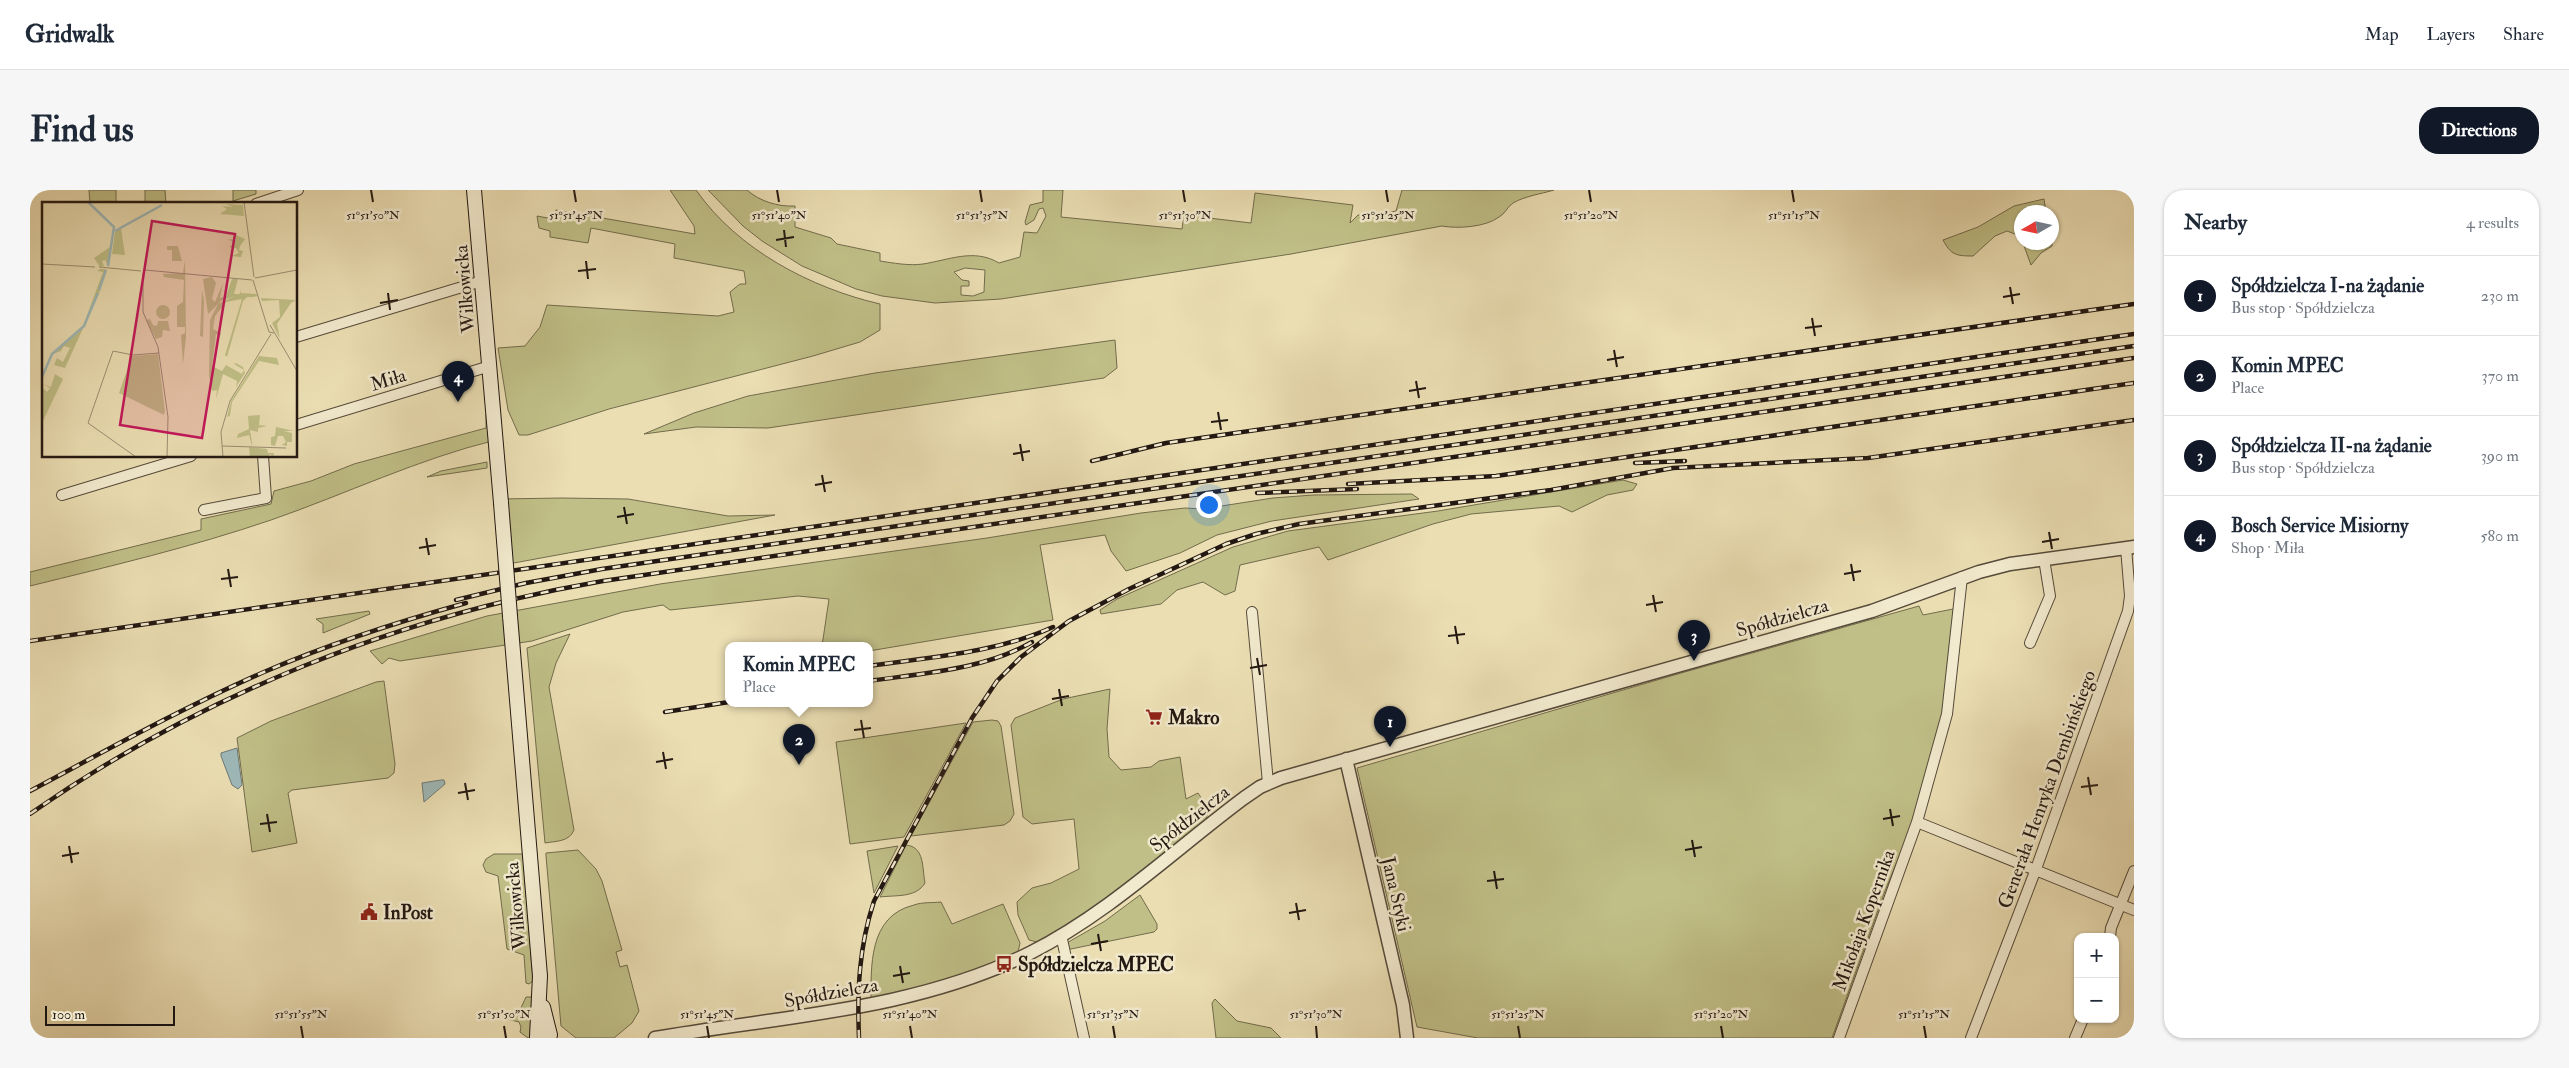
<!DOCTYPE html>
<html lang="en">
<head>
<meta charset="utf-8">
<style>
	:root { --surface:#fff; --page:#f6f6f7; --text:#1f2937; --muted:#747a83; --line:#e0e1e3; --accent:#111827 }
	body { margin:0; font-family:"IM FELL Double Pica",serif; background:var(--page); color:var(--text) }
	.controls { position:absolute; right:15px; bottom:15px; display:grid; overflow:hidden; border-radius:10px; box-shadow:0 1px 4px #0004 }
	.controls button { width:45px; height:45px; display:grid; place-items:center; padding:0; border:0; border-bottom:1px solid var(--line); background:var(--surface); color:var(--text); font:25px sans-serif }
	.compass { position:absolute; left:1984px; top:15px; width:45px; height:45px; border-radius:50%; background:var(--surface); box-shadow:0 1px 4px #0004; rotate:261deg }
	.scale { position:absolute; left:15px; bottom:12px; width:130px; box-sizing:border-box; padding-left:5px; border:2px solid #231812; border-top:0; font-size:14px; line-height:18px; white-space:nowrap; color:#231812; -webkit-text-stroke:4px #f2eace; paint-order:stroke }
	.you { position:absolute; left:1178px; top:314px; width:18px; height:18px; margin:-12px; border:4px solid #fff; border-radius:50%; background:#1a73e8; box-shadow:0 0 0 8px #1a73e833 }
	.badge { display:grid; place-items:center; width:32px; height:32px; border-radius:50%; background:var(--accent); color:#fff; font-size:16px; font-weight:700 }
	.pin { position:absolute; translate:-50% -41px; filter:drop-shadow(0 1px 2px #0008) }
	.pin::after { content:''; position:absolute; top:26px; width:18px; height:15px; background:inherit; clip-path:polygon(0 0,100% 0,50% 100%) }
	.popup { position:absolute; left:695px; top:452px; width:148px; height:65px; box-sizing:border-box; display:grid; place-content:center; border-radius:10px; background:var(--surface); filter:drop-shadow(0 1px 4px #0005); font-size:16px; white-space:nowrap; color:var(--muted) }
	.popup b { font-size:19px; color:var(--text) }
	.popup::after { content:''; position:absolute; left:50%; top:100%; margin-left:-10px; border:10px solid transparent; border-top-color:var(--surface) }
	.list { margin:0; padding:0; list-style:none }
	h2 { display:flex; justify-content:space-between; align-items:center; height:65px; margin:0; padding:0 20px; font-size:21px }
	h2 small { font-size:16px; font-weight:400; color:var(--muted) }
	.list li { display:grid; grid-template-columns:32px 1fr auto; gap:15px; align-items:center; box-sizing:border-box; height:80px; padding:0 20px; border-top:1px solid var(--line) }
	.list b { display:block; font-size:19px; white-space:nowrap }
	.list p { margin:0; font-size:16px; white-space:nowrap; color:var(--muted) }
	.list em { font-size:16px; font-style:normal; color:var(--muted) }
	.map { position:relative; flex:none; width:2104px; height:848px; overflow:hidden; border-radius:20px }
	header { display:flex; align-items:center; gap:30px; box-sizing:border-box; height:70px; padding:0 25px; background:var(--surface); border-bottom:1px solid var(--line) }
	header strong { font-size:24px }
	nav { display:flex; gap:28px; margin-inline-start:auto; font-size:18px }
	.intro { display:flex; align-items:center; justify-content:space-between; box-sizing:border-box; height:120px; padding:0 30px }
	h1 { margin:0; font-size:35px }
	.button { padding:12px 22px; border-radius:20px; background:var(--accent); color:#fff; font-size:18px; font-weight:700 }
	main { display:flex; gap:30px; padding:0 30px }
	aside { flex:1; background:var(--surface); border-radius:20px; box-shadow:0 1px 4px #0004 }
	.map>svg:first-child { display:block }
	.green { fill:#c0bf87; stroke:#726c4c; fill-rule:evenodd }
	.water { fill:#9eb9b9; stroke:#6d7976 }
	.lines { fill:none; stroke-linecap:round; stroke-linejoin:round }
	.minor-casing { stroke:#554a3a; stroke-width:12 }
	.tertiary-casing { stroke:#554a3a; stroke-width:15 }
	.secondary-casing { stroke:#231812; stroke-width:16 }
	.minor { stroke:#f2eace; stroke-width:10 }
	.tertiary { stroke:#f2eace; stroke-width:12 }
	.secondary { stroke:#f2eace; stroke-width:14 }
	.rail-casing { stroke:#231812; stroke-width:4.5 }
	.rail { stroke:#f2eace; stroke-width:2.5; stroke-dasharray:8; stroke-linecap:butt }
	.secondary-bridge-casing { stroke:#231812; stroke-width:16; stroke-linecap:butt }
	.secondary-bridge { stroke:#f2eace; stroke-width:14 }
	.ticks { fill:none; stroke:#231812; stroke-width:2 }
	.labels { text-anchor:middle; stroke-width:5; stroke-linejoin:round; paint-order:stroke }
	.street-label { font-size:19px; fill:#231812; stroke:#f2eace }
	.poi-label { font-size:19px; font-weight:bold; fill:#231812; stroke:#f2eace; text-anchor:start }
	.inset-river { fill:none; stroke:#9eb9b9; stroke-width:2.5 }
	.inset-road { fill:none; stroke:#9b8f73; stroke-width:1 }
	.view { fill:#c2185b; fill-opacity:0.15; stroke:#c2185b; stroke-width:2.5 }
	.inset-edge { fill:none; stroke:#231812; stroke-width:2.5 }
	.ticks-label { font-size:12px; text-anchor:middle; fill:#231812; stroke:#f2eace; stroke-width:5; stroke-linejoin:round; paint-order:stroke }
</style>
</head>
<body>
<header>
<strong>Gridwalk</strong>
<nav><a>Map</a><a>Layers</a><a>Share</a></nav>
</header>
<div class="intro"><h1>Find us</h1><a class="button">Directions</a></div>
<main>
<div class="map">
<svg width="2104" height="848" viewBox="0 0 2104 848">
	<rect width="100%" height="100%" fill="#ebdeb3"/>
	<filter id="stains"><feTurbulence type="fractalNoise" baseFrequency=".004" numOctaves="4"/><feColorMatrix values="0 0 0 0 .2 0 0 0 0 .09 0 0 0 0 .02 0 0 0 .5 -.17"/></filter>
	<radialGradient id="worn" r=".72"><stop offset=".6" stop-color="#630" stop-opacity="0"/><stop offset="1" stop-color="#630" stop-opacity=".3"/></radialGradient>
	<path class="green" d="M59,0H86V14H60Z
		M115,0H135L136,14H115Z
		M203,0H226V4L203,11Z
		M640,0H666C708,60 781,98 850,114V140L830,152L783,166L579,219L498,245H489L478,220L468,158L495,156L510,137L517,115L688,126L704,122L700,102L710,94H716L714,81L644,68L645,54L561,38L558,53L520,47V41L509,38L507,26L523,29L526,20L665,44L664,36Z
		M678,0H717C729,11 748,17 765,16V37L801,48L807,54L850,63V71C863,73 879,76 893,74C919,70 944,58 969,73L990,67L994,42L1007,43L1016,26L1013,18L1009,19L1004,30L996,35L995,32L1000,15L1013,12V0H1033L1031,27L1152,39L1154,25L1221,33L1225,3L1323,15L1320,33L1328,25H1345L1366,21L1372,0H1524C1511,4 1495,6 1483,13C1477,17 1475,24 1469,27C1456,37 1428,39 1412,36L1261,64L971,109L905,113L852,106L826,99L772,76L732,51L713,36ZM935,78L955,80L954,102L943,106L931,105V96H939V91L932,90L924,82Z
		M2014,9L2016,22H1991V49L1990,46L1977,41L1965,46L1943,66C1926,66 1921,65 1913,50L1948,37L1984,16Z
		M2022,51V56L2011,63L2001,75L1993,53Z
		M1085,150L1087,178L1074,188L738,238L666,237L614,244L664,223L718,206L845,183Z
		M464,223L466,250C388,269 316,304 241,330C162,357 81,376 0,396V382L171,340V329L241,314L244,301L281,291L324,274L456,238V224Z
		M457,272V278L397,287L411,281Z
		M1593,290L1607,294L1603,300L1577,305L1542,322L1529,316L1441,324L1403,334L1298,370L1289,357L1210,375L1205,401L1195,405L1173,392L1147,400L1131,414L1071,424L1070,420L1087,409L1203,357L1258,341L1408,321Z
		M1382,304L1389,309L1242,331L1187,345L1150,363L1096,381L1081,361L1075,345L1010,355L1023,430L839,461V456H792L799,409L768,406L640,420L633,415L593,422L502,451L370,471L359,468L352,474L340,461L457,426L630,394L957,348L1111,323L1155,318L1172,319L1243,308L1283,305Z
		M532,308L598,309L698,326L745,325L473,375L470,309Z
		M1889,416L1893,425L1928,418L1915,518L1883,633L1855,701L1802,848H1448L1387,837L1327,578L1651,483Z
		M339,421L340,424L293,443V434L286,429Z
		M540,444L526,473L519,497L544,640C539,652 526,651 515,653L497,458Z
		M354,491L365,574L364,583L358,588L262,600L258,603L267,653L222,662L207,548L241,531L346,492Z
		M1080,499L1077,539L1079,567L1091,580L1121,577L1129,571L1150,567L1156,609L1168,603C1174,612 1181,620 1175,631L1056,724L1007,752L999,750L988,725L987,712L1002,698L1021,693L1049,679L1044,629L1002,634L993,627L981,535L985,528L1033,509Z
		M962,530L968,531L971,536L984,624L980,631L974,635L881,646L943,532Z
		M936,533L874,647L820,654L806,552Z
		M876,655C895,657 892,678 895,693C886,708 866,705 850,707Z
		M868,656L844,703L837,661Z
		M548,660L566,679L572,691L592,760L586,762L590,777L597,775L609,821L602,833L584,848H546L531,836L516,666V663Z
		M464,664H493L503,791L499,794L496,793L494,765L477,759L468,686L456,682L453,675L456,669Z
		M1110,705L1127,734V739L1124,742L1036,760L1035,754L1075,731Z
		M911,712L922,734L973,714L990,753L988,762L965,773L841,815C841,777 838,726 884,715C892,712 902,713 911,712Z
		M496,807H504L503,848H498L490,842L491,837L489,832L477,829L478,824L490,820Z
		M1185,809L1207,831L1241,838L1251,848H1186L1182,813Z"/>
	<path class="water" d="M207,558L212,595L208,599L202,595L191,566V563Z
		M411,590H414L415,594L394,612L392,593Z"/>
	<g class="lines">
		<g class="minor-casing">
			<path id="minor" d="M226,14L268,0
				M266,147L452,91
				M266,235L460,176
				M32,305L161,266
				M174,320L236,308L233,266
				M1222,422L1238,593
				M2000,453L2020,406L2014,369
				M1887,632L2104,720
				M1031,745L1054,848
				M2080,747L2081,738L2104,681
				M1809,848L1887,632L1917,524L1932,387
				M1941,848L2006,679L2098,421L2100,406L2096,358
				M2045,848L2053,829"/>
		</g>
		<g class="tertiary-casing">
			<path id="tertiary" d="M1316,569L1373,815L1377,848
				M625,848C751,826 883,821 1000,763C1079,723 1143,661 1214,608L1230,597L1251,588L1842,421L1949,382L1980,374L2104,357"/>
		</g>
		<g class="secondary-casing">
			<path id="secondary" d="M444,0L471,313
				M480,426L510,786L507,847
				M513,817L520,845"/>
		</g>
		<use href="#minor" class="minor"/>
		<use href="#tertiary" class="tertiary"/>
		<use href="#secondary" class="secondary"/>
		<g class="rail-casing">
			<path id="rail" d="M1062,271L1136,253L2104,114
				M1605,273L1655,271
				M1318,294L1466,286L2104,193
				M1227,303L1327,299
				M426,410L496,393L572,379L2104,156
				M0,451L2104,144
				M839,476C901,467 966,463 1023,437
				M839,491C894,483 953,480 1002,452
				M635,522L699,512
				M0,601C77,560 154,517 234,482C299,454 367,432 436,413
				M0,624C170,505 369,426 573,391L2104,168
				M829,848C827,800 829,757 844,711L942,528L967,491L991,467L1039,431L1099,399L1196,354L1226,344L1269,334L1521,300L1643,278L1838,268L2104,230"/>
		</g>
		<use href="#rail" class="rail"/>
		<g class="secondary-bridge-casing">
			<path id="secondary-bridge" d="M471,313L480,426"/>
		</g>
		<use href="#secondary-bridge" class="secondary-bridge"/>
	</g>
	<path class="ticks" d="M341,0L343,12M544,0L546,12M747,0L749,12M950,0L952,12M1153,0L1155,12M1356,0L1358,12M1559,0L1561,12M1762,0L1764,12M754,40L756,57M746,50L764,47M556,71L558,89M548,81L566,79M1980,97L1983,114M358,103L360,120M1973,107L1990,104M350,113L368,110M1782,128L1785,146M1775,138L1792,136M1584,160L1587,177M1577,170L1594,167M1386,191L1389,208M1379,201L1396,198M1188,222L1191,240M1181,232L1198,230M990,254L993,271M983,264L1000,261M792,285L795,302M785,295L802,292M594,317L597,334M587,327L604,324M2019,342L2022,359M396,348L399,365M2012,352L2029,349M389,358L406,355M1821,374L1824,391M198,379L201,397M1814,384L1831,381M191,389L208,387M1623,405L1626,422M1616,415L1633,412M1425,436L1428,454M1418,446L1435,444M1227,468L1230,485M1220,478L1237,475M1029,499L1032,516M1022,509L1039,506M831,530L834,548M824,540L841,538M633,562L636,579M626,572L643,569M2058,587L2061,605M435,593L438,610M2051,597L2068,595M428,603L445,600M1860,619L1863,636M237,624L240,642M1853,629L1870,626M230,634L247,632M1662,650L1665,667M39,656L42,673M1655,660L1672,657M32,666L49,663M1464,681L1467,699M1457,691L1474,689M1266,713L1269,730M1259,723L1276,720M1068,744L1071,761M1061,754L1078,751M870,776L873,793M863,786L880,783M271,836L273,848M474,836L476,848M677,836L679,848M880,836L882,848M1083,836L1085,848M1286,836L1287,848M1488,836L1490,848M1691,836L1693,848M1894,836L1896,848"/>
	<defs>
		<g id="supermarket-bare" transform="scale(1.35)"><path d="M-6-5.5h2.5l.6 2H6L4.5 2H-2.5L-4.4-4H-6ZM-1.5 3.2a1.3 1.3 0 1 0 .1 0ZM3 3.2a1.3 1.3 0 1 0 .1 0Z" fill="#8f2418" stroke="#f2eace" stroke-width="2.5" paint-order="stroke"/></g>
		<g id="civic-bare" transform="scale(1.35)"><path d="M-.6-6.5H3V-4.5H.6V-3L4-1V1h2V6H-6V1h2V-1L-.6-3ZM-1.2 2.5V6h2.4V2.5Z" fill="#8f2418" stroke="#f2eace" stroke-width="2.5" paint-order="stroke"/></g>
		<g id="bus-bare" transform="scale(1.35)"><path d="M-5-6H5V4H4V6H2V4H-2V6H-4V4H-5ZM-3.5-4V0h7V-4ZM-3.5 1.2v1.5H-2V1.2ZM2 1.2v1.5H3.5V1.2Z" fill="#8f2418" stroke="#f2eace" stroke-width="2.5" paint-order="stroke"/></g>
	</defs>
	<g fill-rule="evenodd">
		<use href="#supermarket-bare" x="1124" y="527"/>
		<use href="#civic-bare" x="339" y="722"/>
		<use href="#bus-bare" x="974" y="774"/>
	</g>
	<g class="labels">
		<g class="street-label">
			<text transform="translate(434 99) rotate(-95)" y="7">Wilkowicka</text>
			<text transform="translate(358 189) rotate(-17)" y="7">Miła</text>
			<text transform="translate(1752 427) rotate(-16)" y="7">Spółdzielcza</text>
			<text transform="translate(2016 599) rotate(-70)" y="7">Generała Henryka Dembińskiego</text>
			<text transform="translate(1159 628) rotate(-38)" y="7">Spółdzielcza</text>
			<text transform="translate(1367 704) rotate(77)" y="7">Jana Styki</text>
			<text transform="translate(485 716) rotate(-95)" y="7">Wilkowicka</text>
			<text transform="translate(1833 730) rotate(-70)" y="7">Mikołaja Kopernika</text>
			<text transform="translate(801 802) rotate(-10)" y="7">Spółdzielcza</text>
		</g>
		<g class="poi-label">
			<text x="1138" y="534">Makro</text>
			<text x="353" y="729">InPost</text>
			<text x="988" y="781">Spółdzielcza MPEC</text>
		</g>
	</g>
	<g transform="translate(12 12)">
		<rect width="255" height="255" fill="#ebdeb3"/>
		<path d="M184,2L201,3L202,14L178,12L185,7L180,4L191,5ZM79,26L83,53L70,52L73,30ZM194,33L203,37L198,44L197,48L201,49L199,55L189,54L197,51L194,46L187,45L193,41L186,37L194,38ZM71,38L66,64L63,58L60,59L62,64L58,65L52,56L68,45ZM125,44H136L140,59H130V48H125ZM143,58L144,135L141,162L139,133L143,131V125H135V104L141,100L142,78L122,75L121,72L141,71ZM58,67H64L58,89L23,166L12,163L15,156L21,160L28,146L22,144L19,149L11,152L0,176L10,152L41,124L61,70L55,69ZM170,75L174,81L170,97L173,100L181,81L178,96L184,94L190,77H196L192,92H198L199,87V91L214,92L216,94L211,95H217H205L201,99L185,155L183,153L200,97L184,100L173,114L171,127L179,131L176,143L178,133L174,132L170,164L180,169L184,163L200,172L202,168L192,162L194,161L201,165L203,171L194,185L195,179L181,172L174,197L175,188L170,189L167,173L168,118L176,102L193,94L179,99L166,112L161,77ZM160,88L162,99L161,135L158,134ZM219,96L254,98L249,101L235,122L238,137L230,121L238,115L237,98L220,99ZM114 110a7 7 0 1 1 14 0a7 7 0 1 1-14 0ZM108,117L111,123L115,124L116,119H126L128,129L121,128L120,135L114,137L104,118ZM116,152L123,209L122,213L77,191L90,154ZM217,154L235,156L237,163L217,159L190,200L188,214L185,215L189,199ZM13,172L21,177L0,221V185L5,190L8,186L1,182L9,185ZM218,213L217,223L225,224L216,226V230L208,228L210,241V244L207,233L195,236L196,232L207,227L206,214ZM234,225L252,229H242L250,231V240H245V244L240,243L244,240L241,234H236L233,244L229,243V235L233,234ZM207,245L225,247L226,251H232L231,255L228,252L227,255H208Z" fill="#c0bf87"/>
		<path class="inset-river" d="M46,0L72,25L66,64M73,29L120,3M57,88L64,68M0,175L10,152L42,124L56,91"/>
		<path class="inset-road" d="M202,0L212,75M0,62L53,65M57,65L99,69M103,68L210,78M101,71V110L116,145L126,215L125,255M213,76L255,68M211,78L227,130L232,131M228,123L255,169M180,244L244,246M94,255L46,221L71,149L91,153L117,151M181,255L179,230L188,199L229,132"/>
		<path class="view" d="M110,19L193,32L160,236L78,223Z"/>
		<rect width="255" height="255" class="inset-edge"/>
	</g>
	<g class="ticks-label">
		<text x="343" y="29">51°51'50"N</text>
		<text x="546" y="29">51°51'45"N</text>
		<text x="749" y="29">51°51'40"N</text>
		<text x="952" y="29">51°51'35"N</text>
		<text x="1155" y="29">51°51'30"N</text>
		<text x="1358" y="29">51°51'25"N</text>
		<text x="1561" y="29">51°51'20"N</text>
		<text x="1764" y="29">51°51'15"N</text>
		<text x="271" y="828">51°51'55"N</text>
		<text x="474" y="828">51°51'50"N</text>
		<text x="677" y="828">51°51'45"N</text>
		<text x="880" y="828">51°51'40"N</text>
		<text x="1083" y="828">51°51'35"N</text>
		<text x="1286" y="828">51°51'30"N</text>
		<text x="1488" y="828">51°51'25"N</text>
		<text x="1691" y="828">51°51'20"N</text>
		<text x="1894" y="828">51°51'15"N</text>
	</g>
	<rect width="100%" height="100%" filter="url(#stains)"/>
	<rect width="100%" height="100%" fill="url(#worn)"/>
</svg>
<div class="controls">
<button>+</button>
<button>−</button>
</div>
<svg class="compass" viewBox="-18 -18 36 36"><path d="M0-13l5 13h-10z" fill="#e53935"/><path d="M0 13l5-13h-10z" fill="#747a83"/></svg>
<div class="scale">100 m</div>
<div class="you"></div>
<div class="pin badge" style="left:1360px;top:557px">1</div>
<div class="pin badge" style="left:769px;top:575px">2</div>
<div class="popup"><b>Komin MPEC</b>Place</div>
<div class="pin badge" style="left:1664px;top:471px">3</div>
<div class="pin badge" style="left:428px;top:212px">4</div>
</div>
<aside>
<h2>Nearby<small>4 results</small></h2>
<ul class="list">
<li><span class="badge">1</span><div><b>Spółdzielcza I-na żądanie</b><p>Bus stop · Spółdzielcza</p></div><em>230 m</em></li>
<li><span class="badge">2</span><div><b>Komin MPEC</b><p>Place</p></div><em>370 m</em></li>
<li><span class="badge">3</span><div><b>Spółdzielcza II-na żądanie</b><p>Bus stop · Spółdzielcza</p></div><em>390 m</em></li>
<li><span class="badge">4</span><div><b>Bosch Service Misiorny</b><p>Shop · Miła</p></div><em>580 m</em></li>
</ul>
</aside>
</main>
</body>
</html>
